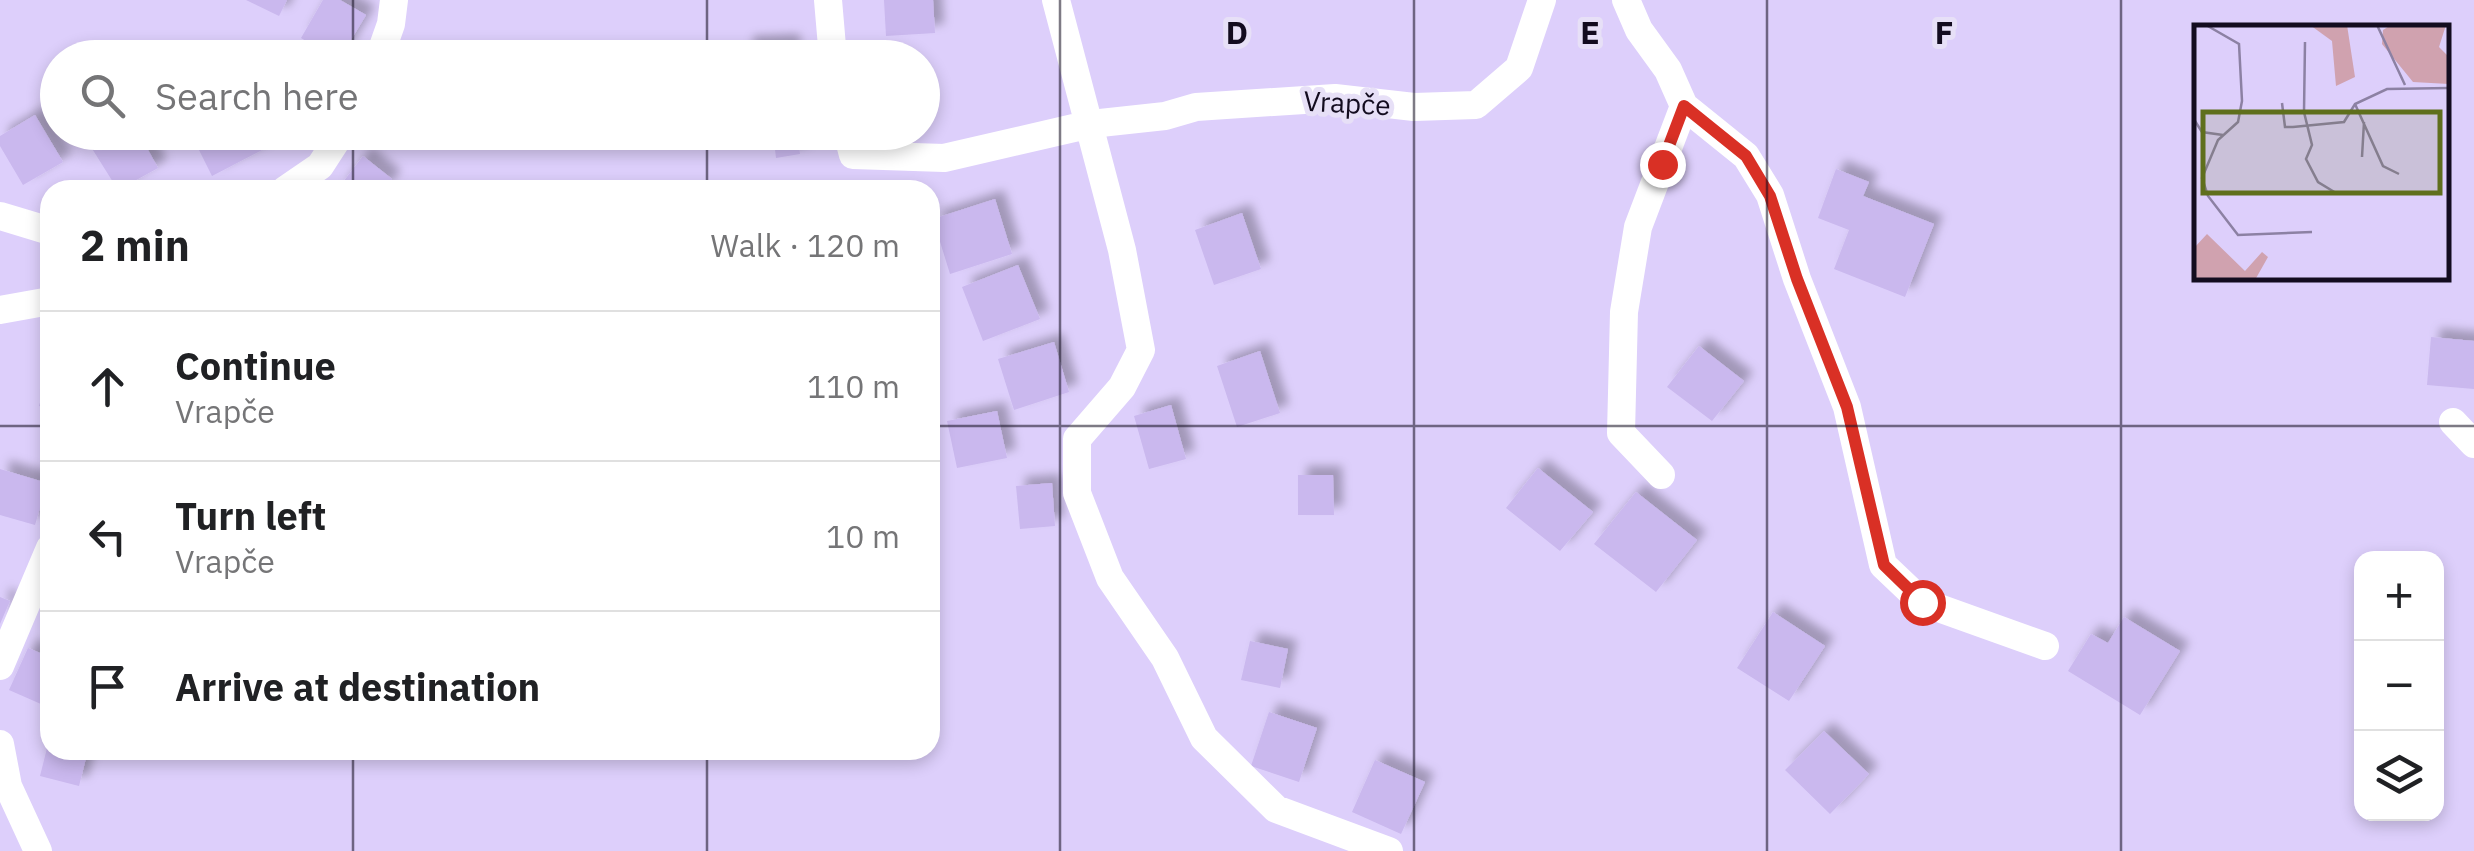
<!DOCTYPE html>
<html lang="en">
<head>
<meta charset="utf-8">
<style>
	:root { --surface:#fff; --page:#f2f2f2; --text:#202124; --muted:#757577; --line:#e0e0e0 }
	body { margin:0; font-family:"IBM Plex Sans",sans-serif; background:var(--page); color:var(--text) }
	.controls { position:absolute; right:30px; bottom:30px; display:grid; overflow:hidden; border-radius:20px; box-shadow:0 5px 15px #0003 }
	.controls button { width:90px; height:90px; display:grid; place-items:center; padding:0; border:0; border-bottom:2px solid var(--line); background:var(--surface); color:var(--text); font:50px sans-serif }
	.stop { position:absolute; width:30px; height:30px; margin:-22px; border:8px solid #d93025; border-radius:50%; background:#fff }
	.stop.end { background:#d93025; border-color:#fff; box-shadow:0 2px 10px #0008 }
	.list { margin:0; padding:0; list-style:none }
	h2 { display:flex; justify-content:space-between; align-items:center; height:130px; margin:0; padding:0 40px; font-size:42px }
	h2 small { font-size:32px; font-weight:400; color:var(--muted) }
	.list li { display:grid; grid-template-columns:65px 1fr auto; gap:30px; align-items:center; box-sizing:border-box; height:150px; padding:0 40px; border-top:2px solid var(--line) }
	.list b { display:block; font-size:38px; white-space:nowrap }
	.list p { margin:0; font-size:32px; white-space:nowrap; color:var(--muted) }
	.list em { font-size:32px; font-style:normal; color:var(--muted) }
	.icon { flex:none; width:55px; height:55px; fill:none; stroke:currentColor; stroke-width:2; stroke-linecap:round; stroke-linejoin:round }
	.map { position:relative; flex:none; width:2474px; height:851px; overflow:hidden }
	.search { position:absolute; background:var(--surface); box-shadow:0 5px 15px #0003; left:40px; top:40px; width:900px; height:110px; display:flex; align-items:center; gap:25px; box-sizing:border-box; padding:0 35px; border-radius:55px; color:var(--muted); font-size:38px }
	.panel { position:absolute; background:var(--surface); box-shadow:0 5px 15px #0003; left:40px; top:180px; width:900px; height:580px; border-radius:30px }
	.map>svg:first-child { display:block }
	.building { fill:#cab8ee; filter:url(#shadow) }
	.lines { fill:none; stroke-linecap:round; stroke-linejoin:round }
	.street { stroke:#fff; stroke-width:28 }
	.route { stroke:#d93025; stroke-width:12 }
	.grid { fill:none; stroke:#130c1f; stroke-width:2.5; stroke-opacity:0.55 }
	.labels { text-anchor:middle; stroke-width:10; stroke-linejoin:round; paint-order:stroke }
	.street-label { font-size:28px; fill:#130c1f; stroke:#e7e0f7 }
	.inset-road { fill:none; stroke:#8c81a3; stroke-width:2.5 }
	.view { fill:#5f6f1c; fill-opacity:0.15; stroke:#5f6f1c; stroke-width:5 }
	.inset-edge { fill:none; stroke:#130c1f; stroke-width:5 }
	.grid-label { font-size:32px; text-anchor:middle; font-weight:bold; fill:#130c1f; stroke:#e7e0f7; stroke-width:10; stroke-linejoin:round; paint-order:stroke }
</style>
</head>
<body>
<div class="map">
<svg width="2474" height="851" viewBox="0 0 2474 851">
	<defs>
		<filter id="shadow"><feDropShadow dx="9" dy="-9" stdDeviation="5" flood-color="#0004"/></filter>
	</defs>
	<rect width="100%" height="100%" fill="#ddcffb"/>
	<path class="building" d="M246,0H287L279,16Z
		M323,0H340L366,15L340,58H334L301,38Z
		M884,0H933L935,33L886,36Z
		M791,43L792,58H745L744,45Z
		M35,115L63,162L23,185L0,146V136Z
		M116,132H138L158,168L118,190L91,147Z
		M190,132H252L262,150L212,176Z
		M773,132H797L800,154L776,158Z
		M363,156L392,179L383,190H337Z
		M1836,169L1869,182L1863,196L1934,224L1905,297L1834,269L1849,230L1818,218Z
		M995,199L1012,254L950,274L933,219Z
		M1242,213L1261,269L1214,285L1195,230Z
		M1018,265L1040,319L983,341L962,287Z
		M2431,337L2474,341V389L2427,385Z
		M1054,342L1069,392L1014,410L998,359Z
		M1699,346L1744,381L1712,421L1667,387Z
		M1260,351L1280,413L1237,427L1217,366Z
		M49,371H50V409L39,406Z
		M1171,405L1186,459L1149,469L1134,416Z
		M997,411L1007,458L957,468L947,421Z
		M1538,468L1593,512L1560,551L1506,508Z
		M0,469L47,483L35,525L0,515Z
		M1298,475H1333L1334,515H1298Z
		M1052,483L1055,526L1020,529L1016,486Z
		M1636,492L1697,540L1656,592L1594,544Z
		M0,597L10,601L0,624Z
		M1773,612L1825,646L1789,701L1737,668Z
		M2124,617L2180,651L2140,715L2068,671L2091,634L2108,643Z
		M50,632V708L9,690L28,648L40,653Z
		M1250,641L1288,649L1280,688L1241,680Z
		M1269,712L1317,728L1299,782L1251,766Z
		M1824,731L1869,774L1830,814L1785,770Z
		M49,740L50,750H88L79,786L40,776Z
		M1375,760L1425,782L1401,834L1352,812Z"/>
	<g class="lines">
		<path class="street" d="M828,0L833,58
			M1056,0L1122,250L1141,350L1122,387L1077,439V493L1110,578L1165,658L1204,738L1276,809L1389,851
			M1626,0L1639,30L1668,70L1684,106L1746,156L1770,195L1797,279L1847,407L1883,565L1922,602L2045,646
			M379,58L391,24L394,0
			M847,132L853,155L944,158L1091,124L1165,116L1196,107L1335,98L1414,107L1476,105L1519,68L1542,0
			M285,190L320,166L342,132
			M0,216L50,231
			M0,310L50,301
			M2453,422L2474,444
			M1661,475L1621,433L1624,312L1638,227L1684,106
			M0,666L50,548
			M0,744L8,786L38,851"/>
	</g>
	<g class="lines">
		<path class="route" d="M1662,164L1684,106L1746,156L1770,196L1797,279L1847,407L1884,565L1922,602"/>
	</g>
	<path class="grid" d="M353,0V58M707,0V58M1060,0V851M1414,0V851M1767,0V851M2121,0V851M353,132V190M707,132V190M0,426H50M930,426H2474M353,750V851M707,750V851"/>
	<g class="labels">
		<g class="street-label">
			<text transform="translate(1347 103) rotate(3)" y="10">Vrapče</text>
		</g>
	</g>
	<g transform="translate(2194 25)">
		<rect width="255" height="255" fill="#ddcffb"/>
		<path d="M116,0H153L161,52L142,61L138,16ZM197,0H252L245,22L255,32V59L219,57L188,19L189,5ZM13,209L51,246L68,227L74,232L61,255H0V223Z" fill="#d0a2af"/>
		<path class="inset-road" d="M12,0L45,19L48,76L44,97L24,115L8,153L14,171L44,210L118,207M183,0L211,60M111,17L110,87L118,120L112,134L124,157L142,168M88,78L91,102H99L150,97L161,79L193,64L255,63M161,79L189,141L205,149M1,96L8,107L29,110M168,132L170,97"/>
		<path class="view" d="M9,87H246V168H9Z"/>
		<rect width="255" height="255" class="inset-edge"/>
	</g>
	<g class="grid-label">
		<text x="1237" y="44">D</text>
		<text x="1590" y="44">E</text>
		<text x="1944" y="44">F</text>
	</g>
</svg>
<div class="controls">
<button>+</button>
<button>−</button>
<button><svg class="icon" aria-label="layers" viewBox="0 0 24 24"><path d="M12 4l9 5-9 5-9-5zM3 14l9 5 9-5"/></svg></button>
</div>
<div class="stop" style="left:1922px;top:602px"></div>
<div class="stop end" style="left:1662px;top:164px"></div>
<div class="search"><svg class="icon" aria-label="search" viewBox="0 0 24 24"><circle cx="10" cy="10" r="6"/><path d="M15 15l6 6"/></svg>Search here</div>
<section class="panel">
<h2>2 min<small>Walk · 120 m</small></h2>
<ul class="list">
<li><svg class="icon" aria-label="ahead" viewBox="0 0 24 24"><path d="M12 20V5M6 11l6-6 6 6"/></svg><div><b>Continue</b><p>Vrapče</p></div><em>110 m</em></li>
<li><svg class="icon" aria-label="left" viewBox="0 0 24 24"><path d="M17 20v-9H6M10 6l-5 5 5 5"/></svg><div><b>Turn left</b><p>Vrapče</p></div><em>10 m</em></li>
<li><svg class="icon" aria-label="arrive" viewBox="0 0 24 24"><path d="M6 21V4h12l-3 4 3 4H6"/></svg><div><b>Arrive at destination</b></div></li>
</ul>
</section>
</div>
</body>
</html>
